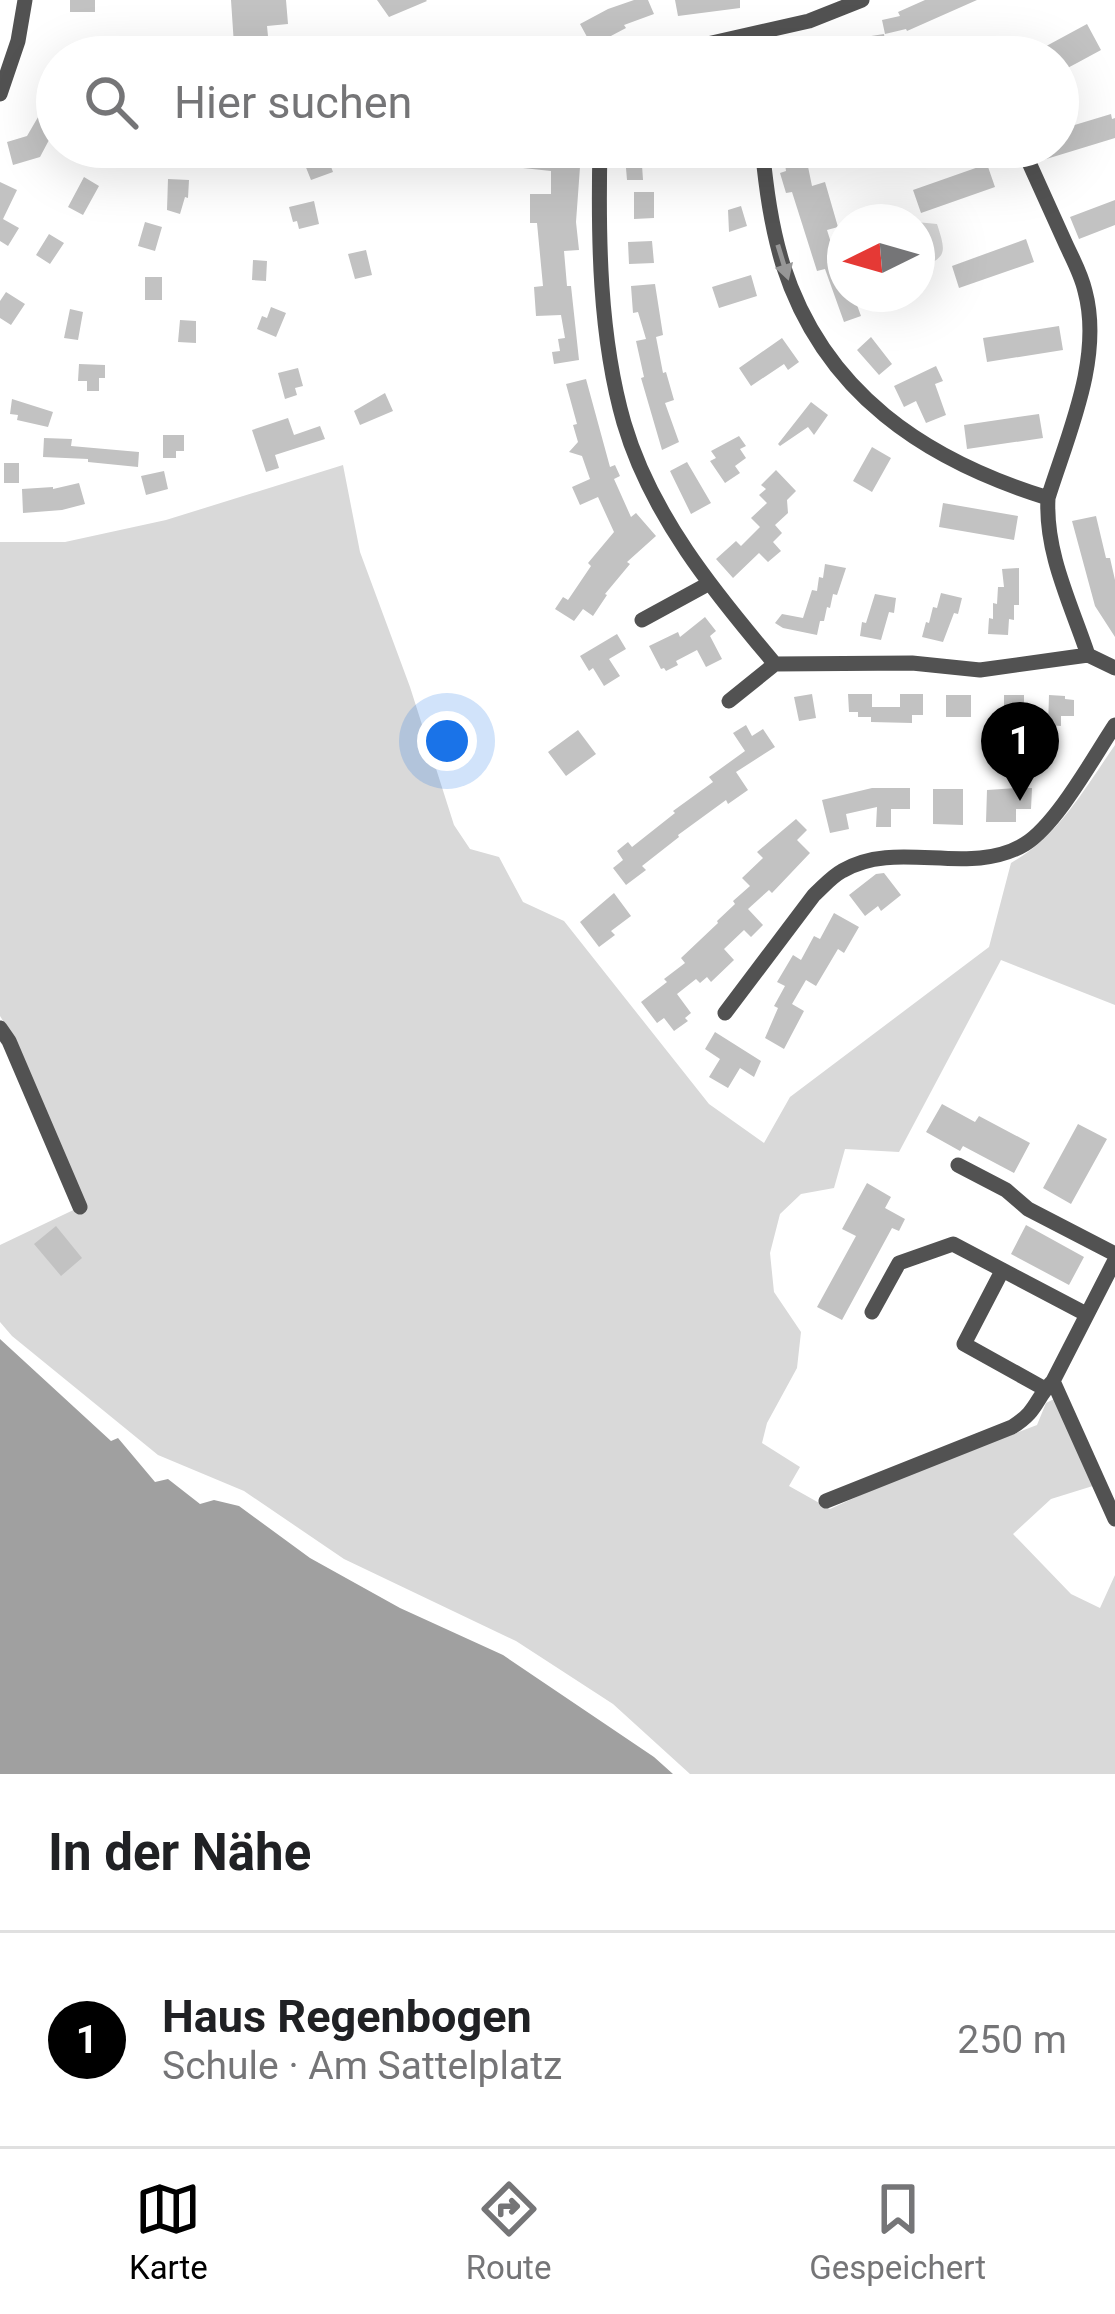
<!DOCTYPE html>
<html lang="de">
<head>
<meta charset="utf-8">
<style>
	:root { --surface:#fff; --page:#f2f2f2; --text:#202124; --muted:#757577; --line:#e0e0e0; --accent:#000 }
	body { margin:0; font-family:Roboto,sans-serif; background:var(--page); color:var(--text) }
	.compass { position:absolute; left:827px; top:204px; width:108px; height:108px; border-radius:50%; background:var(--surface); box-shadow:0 12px 48px #0002; rotate:265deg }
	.you { position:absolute; left:447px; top:741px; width:42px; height:42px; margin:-30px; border:9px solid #fff; border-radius:50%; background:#1a73e8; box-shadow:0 0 0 18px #1a73e833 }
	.badge { display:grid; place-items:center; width:78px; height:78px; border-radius:50%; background:var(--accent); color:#fff; font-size:39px; font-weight:700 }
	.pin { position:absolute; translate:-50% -99px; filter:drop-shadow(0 3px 6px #0008) }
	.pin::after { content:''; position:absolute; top:63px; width:42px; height:36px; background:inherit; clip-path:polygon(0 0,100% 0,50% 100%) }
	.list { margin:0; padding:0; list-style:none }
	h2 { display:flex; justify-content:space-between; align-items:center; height:156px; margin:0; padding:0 48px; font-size:51px }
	h2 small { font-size:39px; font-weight:400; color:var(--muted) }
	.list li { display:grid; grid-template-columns:78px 1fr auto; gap:36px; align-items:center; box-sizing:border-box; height:216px; padding:0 48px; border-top:3px solid var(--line) }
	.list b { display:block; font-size:45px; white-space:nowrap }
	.list p { margin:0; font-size:39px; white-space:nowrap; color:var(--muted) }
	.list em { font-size:39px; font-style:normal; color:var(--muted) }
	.icon { flex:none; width:66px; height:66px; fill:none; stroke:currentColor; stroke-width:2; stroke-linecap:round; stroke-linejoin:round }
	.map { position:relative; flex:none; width:1115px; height:1774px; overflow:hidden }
	.search { position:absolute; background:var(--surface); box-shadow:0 12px 48px #0002; left:36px; right:36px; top:36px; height:132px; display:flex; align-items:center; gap:30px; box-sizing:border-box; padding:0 42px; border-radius:66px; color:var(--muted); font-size:45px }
	.sheet { height:372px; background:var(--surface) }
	nav { display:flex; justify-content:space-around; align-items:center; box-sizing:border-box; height:168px; border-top:3px solid var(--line); background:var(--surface); font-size:33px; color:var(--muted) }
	nav a { display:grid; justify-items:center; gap:6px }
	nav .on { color:var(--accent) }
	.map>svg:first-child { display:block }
	.green { fill:#d9d9d9 }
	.water { fill:#a0a0a0 }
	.building { fill:#c2c2c2 }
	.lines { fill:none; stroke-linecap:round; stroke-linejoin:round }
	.minor { stroke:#525252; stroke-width:15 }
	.oneway { fill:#979797 }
</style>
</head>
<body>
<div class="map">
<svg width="1115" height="1774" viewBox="0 0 1115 1774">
	<rect width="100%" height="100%" fill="#fff"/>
	<path class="green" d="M916,222L937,224C946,252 948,258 918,268Z
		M343,465L360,552L410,687L454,825L470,849L499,857L523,902L564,921L709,1104L764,1143L790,1097L989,947L1011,863C1058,837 1085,788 1115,745V1005L1001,960L899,1152L845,1149L834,1188L801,1194L780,1214L770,1253L774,1292L801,1332L797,1368L767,1423L762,1443L800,1467L789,1486L830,1509L902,1476L1037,1425L1046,1403L1056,1398L1096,1485L1051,1499L1013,1534L1071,1594L1100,1608L1115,1575V1774H690L613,1704L516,1641L344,1559L244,1491L158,1455L12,1336L0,1322V1245L86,1204L18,1045L0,1016V542H65L166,520Z"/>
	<path class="water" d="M0,1339L111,1441L118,1438L155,1482L168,1479L200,1504L214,1500L239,1506L310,1558L400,1608L503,1655L654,1757L673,1774H0Z"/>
	<path class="building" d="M70,0H95V12H70Z
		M231,0H286L288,24L267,26L270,57H204V50L234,45Z
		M377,0H426L427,1L389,17Z
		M634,0H648L654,14L624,25L626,28L592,46L580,24L608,9Z
		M675,0H740V8L678,16Z
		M925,0H977L907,31L906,29L885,34L882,20L900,16L898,12Z
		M1087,24L1101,50L1077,63L1058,73V57H1026Z
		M884,34L887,54L868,57H783L782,50Z
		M44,97L57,101V112L50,125L57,129V144L49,140L40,157L13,165L7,142L27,136L41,112L37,109Z
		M1111,114L1112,119L1115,118V138L1043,160L1039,147H1058V130Z
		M525,147H568L566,167H580L576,222L579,250L564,251L567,286H571L579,360L554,364L552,352L560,351L558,339L565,338L561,315L536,316L534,287L543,286L537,223H530V194H551V171L523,168Z
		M633,147H654L655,164L642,165L643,180H627L626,168L633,165Z
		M694,147H737L738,153L697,161Z
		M327,156L333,172L311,180L305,165Z
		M806,157L812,186L825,182L838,227L827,230L839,268L845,266V294H853L861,316L844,322L825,269L817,271L792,192L786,193L780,173L786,171L785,164Z
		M987,164L995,187L921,213L913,190Z
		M84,177L99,186L83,215L68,207Z
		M168,179L189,180L188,198L185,197L180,214L167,210Z
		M0,182L17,190L3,219L19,228L8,246L0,241Z
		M634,192H654V218L634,219Z
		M1115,200V225L1079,239L1070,217Z
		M314,201L319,224L299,229L297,221L293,222L289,207Z
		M741,206L747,226L729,232L728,210Z
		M145,222L162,227L155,251L138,246Z
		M49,234L64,243L50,264L36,255Z
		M1026,239L1034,262L959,288L952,266Z
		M652,241L654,263L629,264L628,242Z
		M366,250L372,275L355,279L348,254Z
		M253,260L267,261L266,281L252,280Z
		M751,275L757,296L719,308L712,287Z
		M145,277H162V300H145Z
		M655,284L663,335L656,337L663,373L666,372L674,400L665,403L679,442L662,450L641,378L644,377L636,341L646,339L638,312L633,313L631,286Z
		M6,292L25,304L11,325L0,318V301Z
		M271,307L286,313L276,337L257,329L262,316L267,318Z
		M70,309L83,312L78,340L64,338Z
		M180,320L196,321V343L178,342Z
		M1059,326L1063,350L987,362L983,338Z
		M871,337L892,364L879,375L857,350Z
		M782,338L799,362L788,370L784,364L751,386L739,368Z
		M79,364L105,365V378H99V391H87V381H78Z
		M936,366L943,381L935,384L946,415L926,423L916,401L904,407L894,386Z
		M298,368L303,386L295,388L297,395L285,399L278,373Z
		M586,379L610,467L615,465L620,476L614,479L631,517L636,513L656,536L627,562L630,564L605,594L607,595L593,616L583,609L574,621L555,609L563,597L568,600L591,566L588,563L614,532L598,497L580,505L572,487L590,479L582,456L569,452L578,442L573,425L577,424L566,384Z
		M385,393L393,411L360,425L354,411Z
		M12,399L53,412L48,427L17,420L18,415L10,414Z
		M811,402L828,415L814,435L808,427L780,446L778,444Z
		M1039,414L1043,438L967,449L964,425Z
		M288,418L294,435L320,426L325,439L275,455L279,468L266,472L252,430Z
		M163,435H184V451H176V458H163Z
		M739,436L746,446L740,449L746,458L735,466L740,473L725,483L710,461L716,458L711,451Z
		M44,438L72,439L71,446L139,452L138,467L88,462V459L43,457Z
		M872,447L891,458L872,492L853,481Z
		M687,462L711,503L691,514L670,471Z
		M4,463H19V483H4Z
		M776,470L796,491L787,500L788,513L775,525L782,533L773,542L781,551L768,562L759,553L733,578L716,559L736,541L741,546L760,527L751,518L767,503L759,495L766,489L761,485Z
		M164,471L168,489L146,495L141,476Z
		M79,483L85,504L62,510L23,513L22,489L53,487V489Z
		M943,503L1018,516L1014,540L939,527Z
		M1096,516L1106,558H1110L1115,580V637L1095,606L1072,521Z
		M825,564L846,568L837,595L833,594L830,608L827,607L824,621H820L817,635L783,628L775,623L782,614L803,618L812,590L817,591L819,577L823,578Z
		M1019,568V605H1014V620L1009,619L1008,635L988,634L989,618L993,619V603L997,604L998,587H1004L1002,569Z
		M941,593L962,598L958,614L954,613L943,642L922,637L926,622L929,623L933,607L937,608Z
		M875,594L896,598L894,613L889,612L881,640L860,636L862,622L866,623Z
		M705,617L716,631L710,636L722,659L706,667L697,650L676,661L678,665L666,671L664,668L661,669L649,646L678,632L680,637Z
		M617,634L626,649L609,659L620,676L604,686L593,668L589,671L580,656Z
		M812,694L816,718L799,721L794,697Z
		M848,694H872V707H900V694H923V715H912V723L871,722V717H858V712H849Z
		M946,695H971V717H946Z
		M1004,695H1024V713H1004Z
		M1049,695L1065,696V699L1074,700V716H1061V726L1048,725Z
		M746,725L752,736L763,729L775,747L736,772L748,790L728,804L726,800L678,835L679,837L642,866L646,870L626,885L613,868L623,860L617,851L628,842L632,847L675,813L673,811L713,782L709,777L745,751L733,733Z
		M578,730L596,754L566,776L548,752Z
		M872,788H910V809H891V827H876L877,807L846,814L849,829L830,833L822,800Z
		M1017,788H1032L1031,809H1016V822H986L987,790Z
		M933,789H963V825L933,824Z
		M796,819L807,830L797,840L810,853L772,893L769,890L748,909L763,925L751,937L744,930L724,949L734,960L711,982L707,977L700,983L696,979L677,994L691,1013L685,1018L688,1021L674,1031L664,1018L657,1023L641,1002L667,982L664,979L685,963L681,958L718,923L717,921L735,904L733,901L750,886L742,878L763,858L757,852Z
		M884,873L901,895L881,911L878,906L865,916L849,895L876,874Z
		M614,893L631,916L611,931L615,935L599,947L580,922Z
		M834,913L859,927L844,953L838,949L816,986L806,980L792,1004L804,1011L784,1049L765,1038L778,1008L774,1006L785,986L777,982L793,955L801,960L814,936L820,939Z
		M715,1032L761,1061L754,1077L740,1068L728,1088L709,1077L720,1059L705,1049Z
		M942,1104L975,1122L979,1116L1030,1143L1014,1173L963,1146L960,1151L926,1132Z
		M1078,1124L1107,1139L1071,1204L1043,1188Z
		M867,1183L891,1197L885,1208L905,1219L899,1231L892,1228L842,1320L817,1307L856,1236L842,1229Z
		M1026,1225L1084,1257L1069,1285L1011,1254Z
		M56,1226L82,1258L61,1276L34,1244Z"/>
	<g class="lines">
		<path class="minor" d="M750,35L753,57
			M650,57L809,21L862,0
			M0,94L18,41L25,0
			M600,147C598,237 599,336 624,423C651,515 714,592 775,664
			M762,147C766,187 771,226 783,265C824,393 925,460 1048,498
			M1022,147C1036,178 1050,209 1064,240C1071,256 1081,273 1085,291C1103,358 1068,434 1048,498C1045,553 1071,604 1088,655
			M642,620L708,584
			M729,701L775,664L912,663L980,670L1088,655L1115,668
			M725,1013L814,895C823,887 831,877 842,871C897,838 969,878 1025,844C1057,824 1093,758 1115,725
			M0,1028L9,1041L80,1207
			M958,1165L1006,1190L1028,1209L1115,1254
			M1002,1271L964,1344L1045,1389
			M872,1312L899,1263L953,1244L1086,1314
			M1053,1381L1115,1519
			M826,1501L1012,1427C1039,1410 1034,1400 1053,1381L1115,1260"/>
	</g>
	<defs><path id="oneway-solid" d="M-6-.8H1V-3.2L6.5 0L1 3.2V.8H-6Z" transform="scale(3)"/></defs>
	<use class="oneway" href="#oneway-solid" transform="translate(783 262) rotate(73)"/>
</svg>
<svg class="compass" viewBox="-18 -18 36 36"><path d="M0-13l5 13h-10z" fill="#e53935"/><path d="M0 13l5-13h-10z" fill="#757577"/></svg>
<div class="you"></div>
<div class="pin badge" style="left:1020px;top:801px">1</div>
<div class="search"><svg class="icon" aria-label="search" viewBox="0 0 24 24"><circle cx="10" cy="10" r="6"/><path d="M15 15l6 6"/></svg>Hier suchen</div>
</div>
<section class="sheet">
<h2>In der Nähe<small></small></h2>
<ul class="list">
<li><span class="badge">1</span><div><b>Haus Regenbogen</b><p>Schule · Am Sattelplatz</p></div><em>250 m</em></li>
</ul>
</section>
<nav>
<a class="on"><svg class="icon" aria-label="map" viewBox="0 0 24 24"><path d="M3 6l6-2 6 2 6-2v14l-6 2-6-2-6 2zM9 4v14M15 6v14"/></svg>Karte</a>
<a><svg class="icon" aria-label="directions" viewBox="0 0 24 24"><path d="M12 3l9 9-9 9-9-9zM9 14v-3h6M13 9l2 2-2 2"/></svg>Route</a>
<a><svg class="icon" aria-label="saved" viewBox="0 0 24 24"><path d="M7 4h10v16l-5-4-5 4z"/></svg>Gespeichert</a>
</nav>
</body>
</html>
